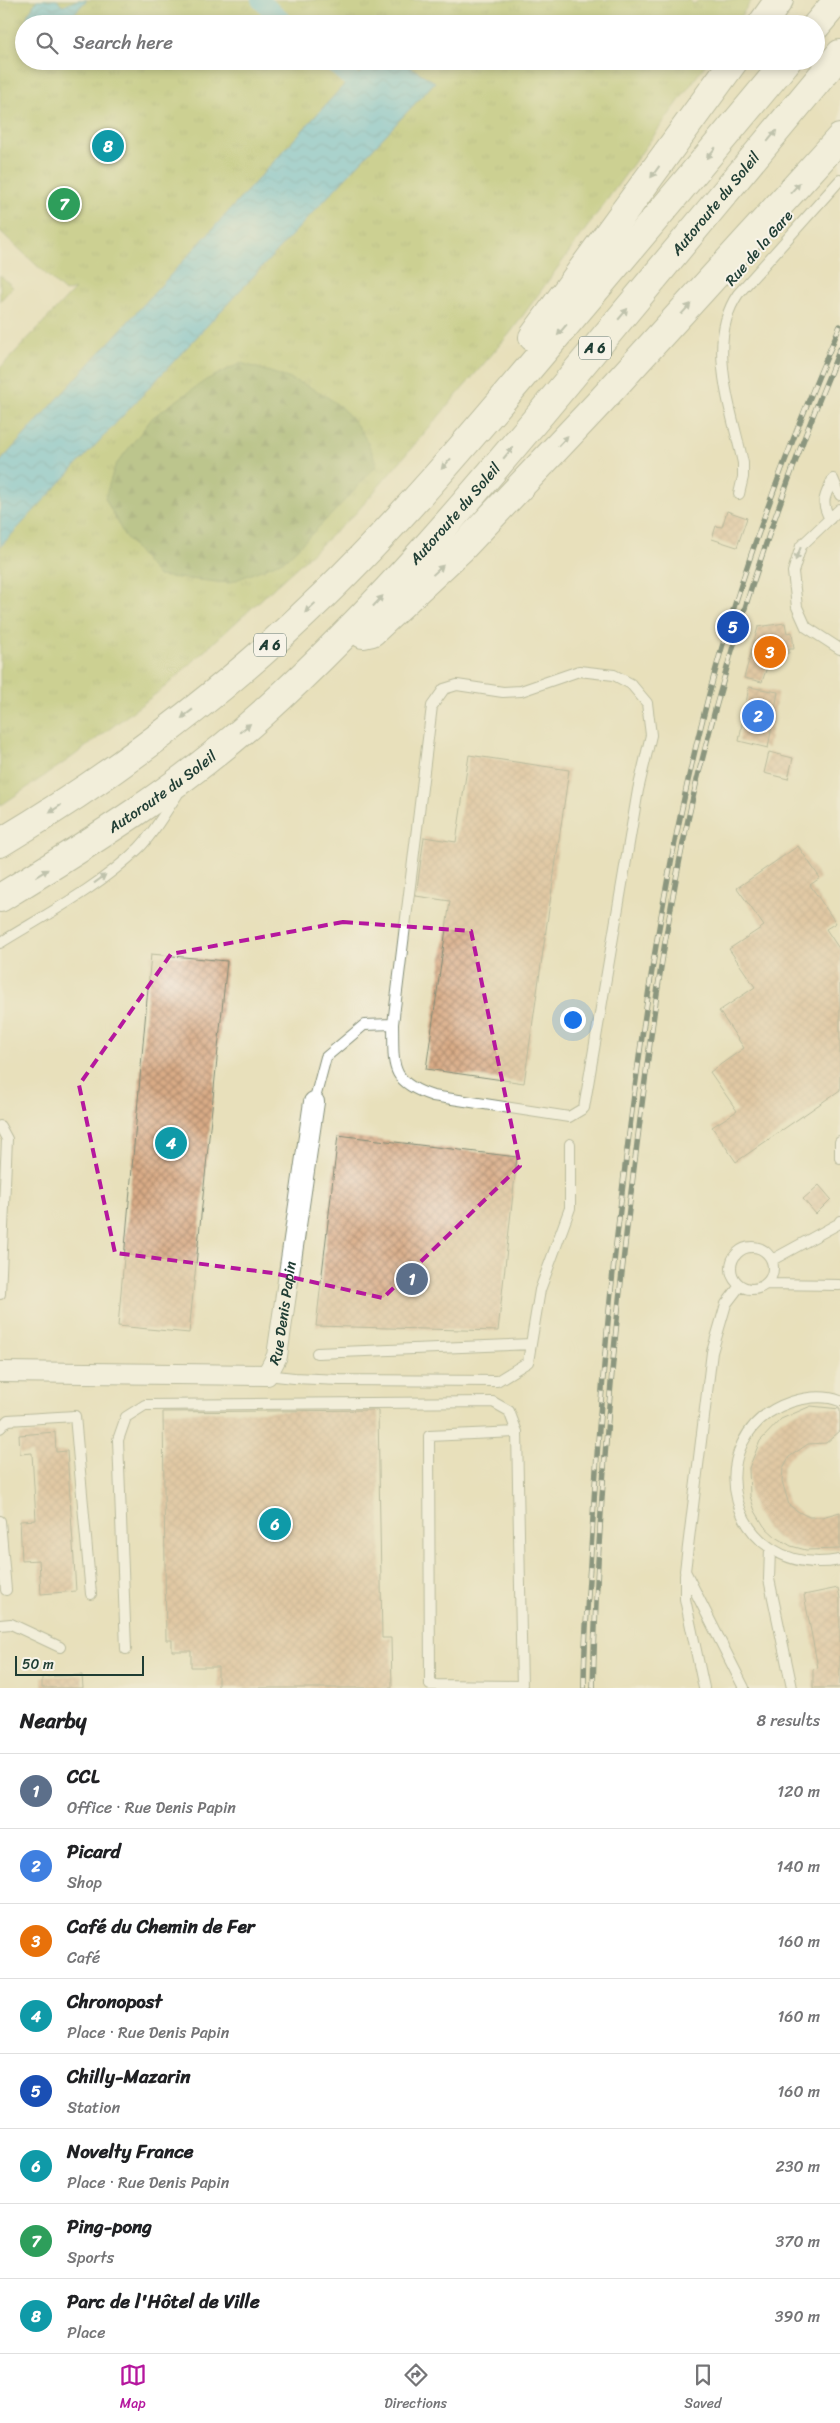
<!DOCTYPE html>
<html lang="en">
<head>
<meta charset="utf-8">
<style>
	:root { --surface:#fff; --page:#f6f6f6; --text:#202124; --muted:#757577; --line:#e0e0e0; --accent:#b5179e }
	body { margin:0; font-family:Sriracha,sans-serif; background:var(--page); color:var(--text) }
	.scale { position:absolute; left:15px; bottom:12px; width:129px; box-sizing:border-box; padding-left:5px; border:2px solid #1f3d34; border-top:0; font-size:14px; line-height:18px; white-space:nowrap; color:#1f3d34; -webkit-text-stroke:4px #f7f3e8; paint-order:stroke }
	.you { position:absolute; left:572px; top:1019px; width:18px; height:18px; margin:-12px; border:4px solid #fff; border-radius:50%; background:#1a73e8; box-shadow:0 0 0 8px #1a73e833 }
	.badge { display:grid; place-items:center; width:32px; height:32px; border-radius:50%; background:var(--accent); color:#fff; font-size:16px; font-weight:700 }
	.pin { position:absolute; translate:-50% -50%; border:2px solid #fff; box-shadow:0 1px 5px #0006 }
	.list { margin:0; padding:0; list-style:none }
	h2 { display:flex; justify-content:space-between; align-items:center; height:65px; margin:0; padding:0 20px; font-size:21px }
	h2 small { font-size:16px; font-weight:400; color:var(--muted) }
	.list li { display:grid; grid-template-columns:32px 1fr auto; gap:15px; align-items:center; box-sizing:border-box; height:75px; padding:0 20px; border-top:1px solid var(--line) }
	.list b { display:block; font-size:19px; white-space:nowrap }
	.list p { margin:0; font-size:16px; white-space:nowrap; color:var(--muted) }
	.list em { font-size:16px; font-style:normal; color:var(--muted) }
	.icon { flex:none; width:28px; height:28px; fill:none; stroke:currentColor; stroke-width:2; stroke-linecap:round; stroke-linejoin:round }
	.map { position:relative; flex:none; width:840px; height:1688px; overflow:hidden }
	.search { position:absolute; background:var(--surface); box-shadow:0 2px 8px #0003; left:15px; right:15px; top:15px; height:55px; display:flex; align-items:center; gap:12px; box-sizing:border-box; padding:0 18px; border-radius:28px; color:var(--muted); font-size:19px }
	.sheet { height:665px; background:var(--surface) }
	nav { display:flex; justify-content:space-around; align-items:center; box-sizing:border-box; height:70px; border-top:1px solid var(--line); background:var(--surface); font-size:14px; color:var(--muted) }
	nav a { display:grid; justify-items:center; gap:2px }
	nav .on { color:var(--accent) }
	.map>svg:first-child { display:block }
	.grass { fill:url(#grass-tufts); stroke:#657d4a }
	.forest { fill:url(#forest-firs); stroke:#547045 }
	.pitch { fill:#abbd60; stroke:#657d4a }
	.water { fill:url(#water-waves); stroke:#407e8a }
	.lines { fill:none; stroke-linecap:round; stroke-linejoin:round }
	.canal { stroke:#61c0df; stroke-width:18 }
	.building { fill:url(#building-cross-hatch) }
	.lane-casing { stroke:#848e78; stroke-width:12 }
	.street-casing { stroke:#848e78; stroke-width:22 }
	.highway-casing { stroke:#848e78; stroke-width:30 }
	.lane { stroke:#fff; stroke-width:10 }
	.street { stroke:#fff; stroke-width:20 }
	.highway { stroke:#fff; stroke-width:28 }
	.rail-casing { stroke:#1f3d34; stroke-width:5.5 }
	.rail { stroke:#f7f3e8; stroke-width:4; stroke-dasharray:11; stroke-linecap:butt }
	.oneway { fill:#8f9e9a }
	.marked { fill:none; stroke:#b5179e; stroke-width:4; stroke-dasharray:10 6; stroke-linejoin:round }
	.labels { text-anchor:middle; stroke-width:4; stroke-linejoin:round; paint-order:stroke }
	.shield { fill:#f7f3e8; stroke:#60746a; stroke-width:1 }
	.shield-label { font-size:14px; font-weight:bold; fill:#1f3d34 }
	.street-label { font-size:15px; fill:#1f3d34; stroke:#f7f3e8 }
</style>
</head>
<body>
<div class="map">
<svg width="840" height="1688" viewBox="0 0 840 1688">
	<defs>
		<pattern id="grass-tufts" width="24" height="20" patternUnits="userSpaceOnUse" patternTransform="scale(1.25)"><rect width="24" height="20" fill="#abbd60"/><path d="M3 7l-1-3M5 7V3M7 7l1-3M15 17l-1-3M17 17v-4M19 17l1-3" fill="none" stroke="#8b9b50"/></pattern>
		<pattern id="forest-firs" width="22" height="20" patternUnits="userSpaceOnUse" patternTransform="scale(1.25)"><rect width="22" height="20" fill="#88a456"/><path d="M5 1l3.5 6h-7zM16 11l3.5 6h-7z" fill="#6f8748"/></pattern>
		<pattern id="water-waves" width="16" height="10" patternUnits="userSpaceOnUse" patternTransform="scale(1.25)"><rect width="16" height="10" fill="#61c0df"/><path d="M0 5q4-4 8 0t8 0" fill="none" stroke="#4f9db6"/></pattern>
		<pattern id="building-cross-hatch" width="8" height="8" patternUnits="userSpaceOnUse" patternTransform="scale(1.25)"><rect width="8" height="8" fill="#d9ab86"/><path d="M0 0l8 8M0 8l8-8" fill="none" stroke="#af8c6e"/></pattern>
	</defs>
	<rect width="100%" height="100%" fill="#f7f3e8"/>
	<filter id="ink" filterUnits="userSpaceOnUse"><feTurbulence type="fractalNoise" baseFrequency=".02" numOctaves="2"/><feDisplacementMap in="SourceGraphic" scale="10" xChannelSelector="R" yChannelSelector="G"/><feConvolveMatrix kernelMatrix="1 2 1 2 8 2 1 2 1" color-interpolation-filters="sRGB"/></filter>
	<filter id="wash" filterUnits="userSpaceOnUse"><feTurbulence type="fractalNoise" baseFrequency=".0096" numOctaves="4" result="noise"/><feDisplacementMap in="SourceGraphic" scale="20" xChannelSelector="R" yChannelSelector="G"/><feGaussianBlur stdDeviation="1.12" result="paint"/><feColorMatrix in="noise" values="0 0 0 0 0 0 0 0 0 0 0 0 0 0 0 0 0 1.4 0 .05"/><feComposite in="paint" operator="in"/></filter>
	<g filter="url(#wash)">
		<rect width="100%" height="100%" fill="#e8e0bb"/>
		<path class="grass" d="M0,0H690L693,4L700,0H752L735,24H24V61H375L342,87L0,462V368L75,289L65,292L0,231Z
			M400,61H708L511,332L355,514L165,687L71,758L0,806V547L435,82Z"/>
		<path class="forest" d="M241,363C306,383 352,394 377,465L333,513L285,560L229,583L158,576L124,535L105,498L115,466L153,417L206,380Z"/>
		<path class="pitch" d="M0,275L13,287L0,301Z"/>
		<path class="water" d="M37,0H57L62,6L78,0H87L64,24H25L28,14Z
			M375,61H400L435,82L0,547V462L342,87Z"/>
		<g class="lines">
			<path class="canal" d="M260,0L286,24
				M330,61L351,79"/>
		</g>
		<g id="blocks">
			<path class="building" d="M727,511L747,518L737,547L712,539L716,526L722,527Z
				M785,623L787,633L792,632L794,649H789V653L771,655L762,682L744,678L758,627Z
				M749,687L778,692L768,748L739,741Z
				M769,752L793,758L788,779L764,773Z
				M469,755L569,770L524,1083L426,1069L450,901L416,896L424,837L456,842Z
				M798,846L820,878L810,885L836,923L826,929L840,950V1090L736,1162L712,1127L737,1111L710,1072L744,1048L719,1011L755,987L729,949L764,926L737,888Z
				M151,954L227,961L189,1333L118,1326Z
				M338,1135L517,1157L498,1331L316,1326Z
				M819,1185L831,1199L816,1214L803,1199Z
				M811,1406L840,1409V1431L826,1443L808,1444L789,1457L783,1468L782,1481L789,1505L799,1512L809,1517H822L840,1512V1549L806,1550L791,1546L776,1537L764,1526L755,1511L750,1496L749,1468L760,1441L781,1419Z
				M378,1410L382,1638H391L392,1688H218V1667H191V1651H172V1640H166L163,1412Z
				M55,1432L56,1452L67,1451L76,1591L41,1594L39,1560L22,1561L20,1521L36,1520L32,1453L20,1454L19,1435Z
				M838,1588L840,1598V1688H813V1669L818,1668L804,1595Z
				M82,1675L83,1688H42V1677Z"/>
		</g>
	</g>
	<g filter="url(#ink)">
		<use href="#blocks" fill-opacity="0" stroke="#848e78" stroke-width="1"/>
		<g class="lines">
			<g class="lane-casing">
				<path id="lane" d="M833,479L840,495
					M739,494L743,477V463C732,411 705,342 738,294L840,180
					M840,509L801,546L793,572L797,607L806,627L840,649
					M830,519C820,501 825,496 833,479
					M579,671L614,675L631,684L647,703L651,735L638,790L584,1108L569,1117L433,1096C388,1081 394,1065 393,1024L432,706L444,689L457,685L503,692L521,691Z
					M0,943C47,914 99,887 139,848C154,833 165,812 177,795
					M314,1102L326,1057L364,1025L393,1024
					M0,1126L7,1139L0,1294
					M840,1142V1158
					M731 1268a21 21 0 1 1 42 0a21 21 0 1 1-42 0Z
					M772,1260L838,1224L840,1221
					M766,1284L840,1285
					M739,1287L726,1304L712,1352L685,1571L744,1688
					M317,1353L531,1344
					M267,1375L294,1378L340,1380L497,1381L528,1362L540,1290L570,1208V1144
					M840,1401C825,1395 807,1397 791,1402C695,1434 728,1581 840,1560
					M0,1428L8,1420L75,1416L91,1594
					M517,1432L429,1436L430,1685L522,1686
					M0,1521L6,1590
					M770,1549L769,1579L792,1688
					M685,1575V1599L704,1688
					M0,1625L11,1624L60,1647
					M126,1649L118,1440L126,1417L145,1405L493,1402L509,1411L517,1432L522,1688"/>
			</g>
			<g class="street-casing">
				<g id="street">
					<path id="s1" d="M0,1372L267,1375L277,1356L314,1102"/>
				</g>
			</g>
			<g class="highway-casing">
				<g id="highway">
					<path d="M762,24L779,0"/>
					<path d="M816,26L838,0"/>
					<path d="M533,337L734,61"/>
					<path d="M363,634L372,632L462,548L600,402L840,138"/>
					<path d="M0,843C117,773 227,690 324,595C402,519 472,436 542,353C624,256 706,159 787,61"/>
					<path id="s2" d="M0,898C90,843 182,786 261,715C376,611 475,493 574,374C663,267 751,161 840,54"/>
				</g>
			</g>
			<use href="#lane" class="lane"/>
			<use href="#street" class="street"/>
			<use href="#highway" class="highway"/>
			<g class="rail-casing">
				<path id="rail" d="M584,1688C584,1637 589,1585 592,1534C598,1431 606,1329 618,1227C638,1050 662,875 707,702C740,574 787,448 840,326
					M593,1688C597,1525 611,1362 630,1201C646,1069 662,936 691,806C727,649 778,497 840,349"/>
			</g>
			<use href="#rail" class="rail"/>
		</g>
		<defs><path id="oneway-solid" d="M-6-.8H1V-3.2L6.5 0L1 3.2V.8H-6Z" transform="scale(1.25)"/></defs>
		<g class="oneway">
			<use href="#oneway-solid" transform="translate(772 136) rotate(-50)"/>
			<use href="#oneway-solid" transform="translate(711 153) rotate(130)"/>
			<use href="#oneway-solid" transform="translate(655 172) rotate(126)"/>
			<use href="#oneway-solid" transform="translate(795 188) rotate(-48)"/>
			<use href="#oneway-solid" transform="translate(686 309) rotate(-48)"/>
			<use href="#oneway-solid" transform="translate(623 314) rotate(-50)"/>
			<use href="#oneway-solid" transform="translate(562 330) rotate(130)"/>
			<use href="#oneway-solid" transform="translate(563 441) rotate(-47)"/>
			<use href="#oneway-solid" transform="translate(508 453) rotate(-50)"/>
			<use href="#oneway-solid" transform="translate(446 464) rotate(132)"/>
			<use href="#oneway-solid" transform="translate(798 554) rotate(112)"/>
			<use href="#oneway-solid" transform="translate(438 570) rotate(-43)"/>
			<use href="#oneway-solid" transform="translate(378 601) rotate(-47)"/>
			<use href="#oneway-solid" transform="translate(310 608) rotate(137)"/>
			<use href="#oneway-solid" transform="translate(187 714) rotate(142)"/>
			<use href="#oneway-solid" transform="translate(245 728) rotate(-39)"/>
			<use href="#oneway-solid" transform="translate(55 809) rotate(146)"/>
			<use href="#oneway-solid" transform="translate(42 873) rotate(-32)"/>
			<use href="#oneway-solid" transform="translate(100 879) rotate(-36)"/>
		</g>
	</g>
	<path d="M0 0H840V1688H0ZM343,922L471,931L520,1166L383,1298L273,1273L115,1253L79,1085L171,954Z" fill="#e8e0bb" fill-opacity=".55" fill-rule="evenodd"/>
	<path class="marked" d="M343,922L471,931L520,1166L383,1298L273,1273L115,1253L79,1085L171,954Z"/>
	<g class="labels">
		<g class="shield">
			<rect x="579" y="336.5" width="32" height="23" rx="4"/>
			<rect x="254" y="633.5" width="32" height="23" rx="4"/>
		</g>
		<g class="shield-label">
			<text x="595" y="353">A 6</text>
			<text x="270" y="650">A 6</text>
		</g>
		<g class="street-label">
			<text dy="5" stroke="none"><textPath href="#s2" startOffset="1004">Autoroute du Soleil</textPath></text>
			<text transform="translate(759 248) rotate(-49)" y="5">Rue de la Gare</text>
			<text dy="5" stroke="none"><textPath href="#s2" startOffset="599">Autoroute du Soleil</textPath></text>
			<text dy="5" stroke="none"><textPath href="#s2" startOffset="194">Autoroute du Soleil</textPath></text>
			<text dy="5" stroke="none"><textPath href="#s1" startOffset="332">Rue Denis Papin</textPath></text>
		</g>
	</g>
</svg>
<div class="scale">50 m</div>
<div class="you"></div>
<div class="pin badge" style="left:412px;top:1279px;background:#5c6f8a">1</div>
<div class="pin badge" style="left:758px;top:716px;background:#3f7fe0">2</div>
<div class="pin badge" style="left:770px;top:652px;background:#e8710a">3</div>
<div class="pin badge" style="left:171px;top:1143px;background:#0f9aa8">4</div>
<div class="pin badge" style="left:733px;top:627px;background:#1a4fb4">5</div>
<div class="pin badge" style="left:275px;top:1524px;background:#0f9aa8">6</div>
<div class="pin badge" style="left:64px;top:204px;background:#2e9e5b">7</div>
<div class="pin badge" style="left:108px;top:146px;background:#0f9aa8">8</div>
<div class="search"><svg class="icon" aria-label="search" viewBox="0 0 24 24"><circle cx="10" cy="10" r="6"/><path d="M15 15l6 6"/></svg>Search here</div>
</div>
<section class="sheet">
<h2>Nearby<small>8 results</small></h2>
<ul class="list">
<li><span class="badge" style="background:#5c6f8a">1</span><div><b>CCL</b><p>Office · Rue Denis Papin</p></div><em>120 m</em></li>
<li><span class="badge" style="background:#3f7fe0">2</span><div><b>Picard</b><p>Shop</p></div><em>140 m</em></li>
<li><span class="badge" style="background:#e8710a">3</span><div><b>Café du Chemin de Fer</b><p>Café</p></div><em>160 m</em></li>
<li><span class="badge" style="background:#0f9aa8">4</span><div><b>Chronopost</b><p>Place · Rue Denis Papin</p></div><em>160 m</em></li>
<li><span class="badge" style="background:#1a4fb4">5</span><div><b>Chilly-Mazarin</b><p>Station</p></div><em>160 m</em></li>
<li><span class="badge" style="background:#0f9aa8">6</span><div><b>Novelty France</b><p>Place · Rue Denis Papin</p></div><em>230 m</em></li>
<li><span class="badge" style="background:#2e9e5b">7</span><div><b>Ping-pong</b><p>Sports</p></div><em>370 m</em></li>
<li><span class="badge" style="background:#0f9aa8">8</span><div><b>Parc de l'Hôtel de Ville</b><p>Place</p></div><em>390 m</em></li>
</ul>
</section>
<nav>
<a class="on"><svg class="icon" aria-label="map" viewBox="0 0 24 24"><path d="M3 6l6-2 6 2 6-2v14l-6 2-6-2-6 2zM9 4v14M15 6v14"/></svg>Map</a>
<a><svg class="icon" aria-label="directions" viewBox="0 0 24 24"><path d="M12 3l9 9-9 9-9-9zM9 14v-3h6M13 9l2 2-2 2"/></svg>Directions</a>
<a><svg class="icon" aria-label="saved" viewBox="0 0 24 24"><path d="M7 4h10v16l-5-4-5 4z"/></svg>Saved</a>
</nav>
</body>
</html>
